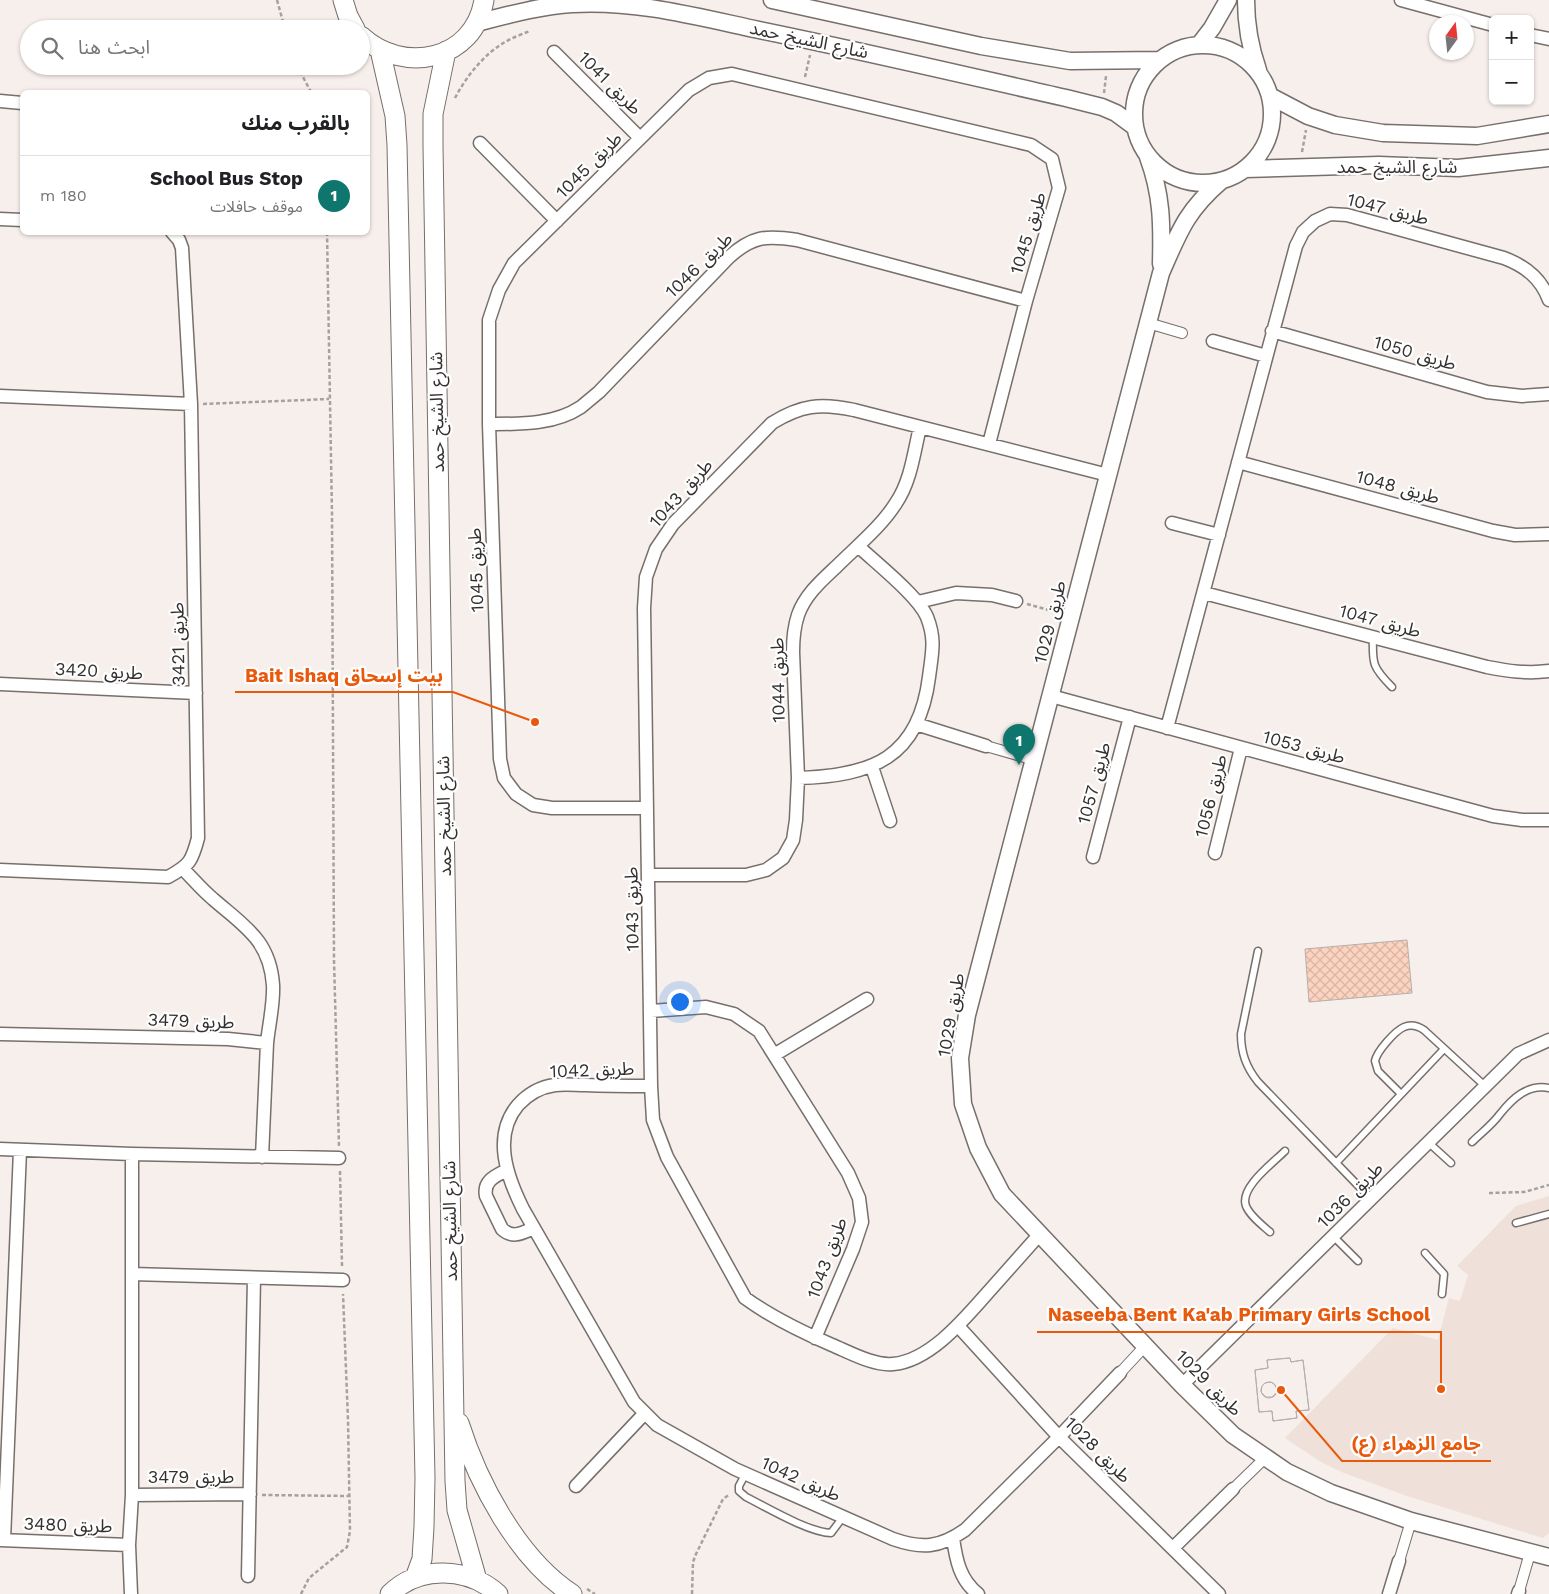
<!DOCTYPE html>
<html lang="ar">
<head>
<meta charset="utf-8">
<style>
	:root { --surface:#fff; --page:#f6f6f6; --text:#202124; --muted:#757577; --line:#e0e0e0; --accent:#0f766e }
	body { margin:0; font-family:"Work Sans","Noto Sans Arabic",sans-serif; background:var(--page); color:var(--text); direction:rtl }
	.controls { position:absolute; right:15px; top:15px; display:grid; overflow:hidden; border-radius:8px; box-shadow:0 1px 4px #0004 }
	.controls button { width:45px; height:45px; display:grid; place-items:center; padding:0; border:0; border-bottom:1px solid var(--line); background:var(--surface); color:var(--text); font:25px sans-serif }
	.compass { position:absolute; left:1429px; top:15px; width:45px; height:45px; border-radius:50%; background:var(--surface); box-shadow:0 1px 4px #0004; rotate:15deg }
	.you { position:absolute; left:679px; top:1001px; width:18px; height:18px; margin:-12px; border:4px solid #fff; border-radius:50%; background:#1a73e8; box-shadow:0 0 0 8px #1a73e833 }
	.badge { display:grid; place-items:center; width:32px; height:32px; border-radius:50%; background:var(--accent); color:#fff; font-size:16px; font-weight:700 }
	.pin { position:absolute; translate:-50% -41px; filter:drop-shadow(0 1px 2px #0008) }
	.pin::after { content:''; position:absolute; top:26px; width:18px; height:15px; background:inherit; clip-path:polygon(0 0,100% 0,50% 100%) }
	.list { margin:0; padding:0; list-style:none }
	h2 { display:flex; justify-content:space-between; align-items:center; height:65px; margin:0; padding:0 20px; font-size:21px }
	h2 small { font-size:16px; font-weight:400; color:var(--muted) }
	.list li { display:grid; grid-template-columns:32px 1fr auto; gap:15px; align-items:center; box-sizing:border-box; height:80px; padding:0 20px; border-top:1px solid var(--line) }
	.list b { display:block; font-size:19px; white-space:nowrap }
	.list p { margin:0; font-size:16px; white-space:nowrap; color:var(--muted) }
	.list em { font-size:16px; font-style:normal; color:var(--muted) }
	.icon { flex:none; width:28px; height:28px; fill:none; stroke:currentColor; stroke-width:2; stroke-linecap:round; stroke-linejoin:round }
	.map { position:relative; flex:none; width:1549px; height:1594px; overflow:hidden; direction:ltr }
	.search { position:absolute; background:var(--surface); box-shadow:0 1px 4px #0004; left:20px; top:20px; width:350px; height:55px; display:flex; align-items:center; gap:12px; box-sizing:border-box; padding:0 18px; border-radius:28px; color:var(--muted); font-size:19px }
	.panel { position:absolute; background:var(--surface); box-shadow:0 1px 4px #0004; left:20px; top:90px; width:350px; height:145px; border-radius:8px; direction:rtl }
	.map>svg:first-child { display:block }
	.built { fill:#efe0d9 }
	.building { fill:url(#building-cross-hatch); stroke:#b6afab; fill-rule:evenodd }
	.lines { fill:none; stroke-linecap:round; stroke-linejoin:round }
	.service-casing { stroke:#766f6b; stroke-width:9 }
	.pedestrian-casing { stroke:#766f6b; stroke-width:12 }
	.minor-casing { stroke:#766f6b; stroke-width:15 }
	.tertiary-casing { stroke:#766f6b; stroke-width:19 }
	.secondary-casing { stroke:#766f6b; stroke-width:21 }
	.path { stroke:#a6a09e; stroke-width:2.5; stroke-dasharray:4 2.5; stroke-linecap:butt }
	.service { stroke:#fff; stroke-width:6 }
	.pedestrian { stroke:#fff; stroke-width:10 }
	.minor { stroke:#fff; stroke-width:12 }
	.tertiary { stroke:#fff; stroke-width:16 }
	.secondary { stroke:#fff; stroke-width:19 }
	.labels { text-anchor:middle; stroke-width:4.5; stroke-linejoin:round; paint-order:stroke }
	.street-label { font-size:18px; fill:#33302f; stroke:#fefefe }
	.leader { fill:none; stroke:#e8590c; stroke-width:2 }
	.callout-dot { fill:#e8590c; stroke:#fefefe; stroke-width:2 }
	.callout-label { font-size:19px; text-anchor:middle; font-weight:bold; fill:#e8590c; stroke:#fefefe; stroke-width:4.5; stroke-linejoin:round; paint-order:stroke }
</style>
</head>
<body>
<div class="map">
<svg width="1549" height="1594" viewBox="0 0 1549 1594">
	<defs>
		<pattern id="building-cross-hatch" width="8" height="8" patternUnits="userSpaceOnUse" patternTransform="scale(1.25)"><rect width="8" height="8" fill="#fcd3bf"/><path d="M0 0l8 8M0 8l8-8" fill="none" stroke="#d8b5a4"/></pattern>
	</defs>
	<rect width="100%" height="100%" fill="#f7efeb"/>
	<path class="built" d="M1549,1196V1533L1543,1538L1407,1496L1344,1473L1321,1462L1285,1438L1393,1328L1438,1340L1449,1298L1460,1301L1468,1275L1457,1266L1516,1206Z"/>
	<path class="building" d="M1407,940L1412,993L1309,1002L1305,949Z
		M1290,1358L1291,1362L1303,1360L1309,1410L1296,1411L1297,1418L1273,1421L1272,1411L1259,1412L1255,1370L1268,1368L1267,1360ZM1271,1382L1275,1385L1277,1392L1272,1397H1266L1261,1392L1262,1386L1265,1383Z
		M1290,1358L1291,1362L1303,1360L1309,1410L1296,1411L1297,1418L1273,1421L1272,1411L1259,1412L1255,1370L1268,1368L1267,1360Z
		M1261 1390a8 8 0 1 1 16 0a8 8 0 1 1-16 0Z"/>
	<g class="lines">
		<g class="service-casing">
			<path id="service" d="M1373,637C1372,664 1373,668 1392,687
				M1258,951L1241,1034C1241,1053 1246,1067 1258,1082L1371,1199
				M1401,1094L1378,1071L1375,1061C1377,1051 1395,1031 1404,1027C1411,1024 1418,1026 1424,1030L1485,1086
				M1472,1142C1481,1133 1492,1125 1500,1114C1512,1099 1527,1084 1549,1088
				M1429,1143L1451,1163
				M1336,1163L1444,1049
				M1516,1223L1549,1214
				M1270,1232C1262,1225 1250,1216 1246,1206C1239,1188 1273,1163 1285,1151
				M1333,1236L1358,1261
				M1425,1253L1444,1274L1442,1294
				M746,1473L739,1486V1491L746,1497C768,1508 808,1532 831,1533L843,1517"/>
		</g>
		<g class="pedestrian-casing">
			<path id="pedestrian" d="M1148,323L1182,333
				M986,746L1035,760
				M1120,1373L1145,1346
				M1233,1489L1265,1458
				M1399,1561L1411,1521
				M1519,1591L1530,1553"/>
		</g>
		<g class="minor-casing">
			<path id="minor" d="M1401,0L1493,25
				M1530,35L1549,39
				M554,52L640,138
				M0,101L22,103
				M480,143L557,221
				M0,219L22,220
				M1272,331L1487,392L1522,396L1549,394
				M1213,341L1266,356
				M0,396L191,404
				M489,424C520,424 554,425 581,407C587,402 593,397 599,392L728,258C752,236 766,235 797,240L1026,301
				M1238,462L1493,531L1515,535L1549,534
				M1172,523L1219,535
				M1204,593L1487,667C1508,671 1527,674 1549,671
				M918,602L956,593L992,595L1016,601
				M0,684L196,693
				M1051,696L1493,816L1522,820H1549
				M916,724L986,746
				M1167,728L1296,246L1303,232L1315,221L1330,214L1347,215L1504,258C1525,266 1541,278 1549,300
				M872,767L890,821
				M798,778C872,776 919,758 929,677C932,653 936,640 927,617C918,596 876,563 858,546
				M647,808H552L533,805L516,794L504,778L500,759L489,424V320L499,290L514,263L689,90L709,78L732,74L1031,145L1052,159L1059,188L1026,301L989,444
				M1215,853L1241,748
				M1093,857L1130,717
				M183,869C193,879 202,890 213,899C244,926 270,940 273,985C274,1003 269,1024 267,1043
				M0,870L168,877C190,865 192,861 198,838L191,404L182,248L179,240L172,232
				M649,875H746L766,870L783,858L793,840L796,820L798,778L793,652C793,639 794,627 798,615C805,595 821,581 836,567C856,547 881,527 896,503C911,481 914,452 920,427
				M651,1011L706,1007L734,1014L759,1031L848,1173L859,1198L862,1222L853,1249L815,1338
				M0,1034L228,1039L267,1043L262,1157
				M774,1055L867,999
				M651,1086C629,1086 607,1086 586,1085C576,1085 565,1084 555,1085C540,1087 528,1094 518,1105C492,1136 507,1177 523,1209L634,1402L657,1425L735,1469L893,1539C922,1549 939,1548 965,1530L1059,1437L1120,1373
				M0,1149L132,1154L339,1158
				M507,1170C495,1176 483,1181 486,1196L502,1229C513,1239 522,1233 534,1228
				M1039,1235C1023,1253 1007,1271 991,1289C967,1316 931,1361 893,1364C874,1366 849,1352 832,1345C802,1332 771,1317 745,1298L667,1157L653,1120L651,1086L644,608L646,577L656,549L673,524L772,423C801,405 820,403 854,410L1108,475
				M132,1274L343,1280
				M958,1326L1059,1437L1219,1594
				M1182,1385L1518,1054L1549,1040
				M576,1486L644,1414
				M132,1495L250,1494
				M953,1538C956,1560 960,1580 978,1594
				M0,1540L129,1545
				M4,1540L20,1150
				M1173,1548L1233,1489
				M248,1576L254,1278
				M131,1594L129,1545L132,1495V1154
				M1389,1594L1399,1561
				M1518,1594L1519,1591"/>
		</g>
		<g class="tertiary-casing">
			<path id="tertiary" d="M772,0L981,46L1070,61L1159,60
				M1246,0C1246,24 1250,47 1258,70
				M476,23C508,15 540,6 572,4C635,0 698,17 759,30C862,51 964,75 1066,98L1102,107L1116,113L1135,127
				M1134 114a69 69 0 1 1 138 0a69 69 0 1 1-138 0Z
				M1199,45L1212,28L1228,0
				M1270,96L1308,116L1335,125L1383,133L1477,136L1549,124
				M1148,157C1162,195 1162,224 1161,264
				M1245,169L1379,165L1458,168L1549,158
				M1221,181C1186,211 1179,232 1161,273L967,1015L960,1058L963,1104L978,1148L1002,1194L1182,1385L1233,1435L1287,1472L1331,1493L1411,1521L1549,1557"/>
		</g>
		<g class="secondary-casing">
			<path id="secondary" d="M343,0L348,16L355,29
				M361,36C403,75 474,61 484,0
				M380,50L395,116L397,145L425,1478L424,1527L422,1559L415,1578
				M446,51L433,114V146L455,1481L457,1510L477,1580
				M459,1423C478,1483 518,1559 572,1594
				M390,1594C419,1565 468,1567 498,1594"/>
		</g>
		<path class="path" d="M277,0L285,29
			M297,66L311,92
			M805,77L810,55
			M1104,93L1106,76
			M455,98C466,77 483,55 505,42C512,38 522,34 530,31
			M1302,152L1306,130
			M327,232L332,514L334,960L339,1146
			M203,404L329,399
			M1027,604L1056,612
			M340,1171L342,1266
			M1489,1193L1524,1192L1549,1185
			M262,1495L350,1496
			M587,1589L595,1594
			M301,1594L309,1578L347,1547L350,1531L348,1420L343,1294
			M692,1594L693,1562L696,1554L723,1499L730,1494"/>
		<use href="#service" class="service"/>
		<use href="#pedestrian" class="pedestrian"/>
		<use href="#minor" class="minor"/>
		<use href="#tertiary" class="tertiary"/>
		<use href="#secondary" class="secondary"/>
	</g>
	<g class="labels">
		<g class="street-label">
			<text transform="translate(809 40) rotate(12)" y="6">شارع الشيخ حمد</text>
			<text transform="translate(610 83) rotate(45)" y="6">طريق 1041</text>
			<text transform="translate(589 165) rotate(-45)" y="6">طريق 1045</text>
			<text x="1397" y="173">شارع الشيخ حمد</text>
			<text transform="translate(1388 209) rotate(14)" y="6">طريق 1047</text>
			<text transform="translate(1028 233) rotate(-73)" y="6">طريق 1045</text>
			<text transform="translate(699 265) rotate(-44)" y="6">طريق 1046</text>
			<text transform="translate(1415 353) rotate(16)" y="6">طريق 1050</text>
			<text transform="translate(437 412) rotate(-91)" y="6">شارع الشيخ حمد</text>
			<text transform="translate(1398 487) rotate(15)" y="6">طريق 1048</text>
			<text transform="translate(681 493) rotate(-48)" y="6">طريق 1043</text>
			<text transform="translate(476 570) rotate(-92)" y="6">طريق 1045</text>
			<text transform="translate(1380 621) rotate(15)" y="6">طريق 1047</text>
			<text transform="translate(1050 622) rotate(-76)" y="6">طريق 1029</text>
			<text transform="translate(178 644) rotate(-91)" y="6">طريق 3421</text>
			<text transform="translate(99 671) rotate(3)" y="6">طريق 3420</text>
			<text transform="translate(778 680) rotate(-91)" y="6">طريق 1044</text>
			<text transform="translate(1304 747) rotate(15)" y="6">طريق 1053</text>
			<text transform="translate(1094 783) rotate(-75)" y="6">طريق 1057</text>
			<text transform="translate(1211 796) rotate(-76)" y="6">طريق 1056</text>
			<text transform="translate(444 816) rotate(-91)" y="6">شارع الشيخ حمد</text>
			<text transform="translate(632 909) rotate(-91)" y="6">طريق 1043</text>
			<text transform="translate(951 1015) rotate(-80)" y="6">طريق 1029</text>
			<text transform="translate(191 1021) rotate(2)" y="6">طريق 3479</text>
			<text transform="translate(592 1070) rotate(-2)" y="6">طريق 1042</text>
			<text transform="translate(1350 1195) rotate(-45)" y="6">طريق 1036</text>
			<text transform="translate(450 1221) rotate(-91)" y="6">شارع الشيخ حمد</text>
			<text transform="translate(827 1258) rotate(-70)" y="6">طريق 1043</text>
			<text transform="translate(1209 1383) rotate(45)" y="6">طريق 1029</text>
			<text transform="translate(1098 1450) rotate(45)" y="6">طريق 1028</text>
			<text x="191" y="1483">طريق 3479</text>
			<text transform="translate(801 1479) rotate(24)" y="6">طريق 1042</text>
			<text transform="translate(68 1525) rotate(2)" y="6">طريق 3480</text>
		</g>
	</g>
	<path class="leader" d="M535 722L453 692H235M1441 1389L1441 1332H1037M1281 1390L1342 1461H1491"/>
	<g class="callout-dot">
		<circle cx="535" cy="722" r="5"/>
		<circle cx="1441" cy="1389" r="5"/>
		<circle cx="1281" cy="1390" r="5"/>
	</g>
	<g class="callout-label">
		<text x="344" y="682">Bait Ishaq بيت إسحاق</text>
		<text x="1239" y="1321">Naseeba Bent Ka'ab Primary Girls School</text>
		<text x="1416" y="1450">جامع الزهراء (ع)</text>
	</g>
</svg>
<div class="controls">
<button>+</button>
<button>−</button>
</div>
<svg class="compass" viewBox="-18 -18 36 36"><path d="M0-13l5 13h-10z" fill="#e53935"/><path d="M0 13l5-13h-10z" fill="#757577"/></svg>
<div class="you"></div>
<div class="pin badge" style="left:1019px;top:765px">1</div>
<div class="search"><svg class="icon" aria-label="search" viewBox="0 0 24 24"><circle cx="10" cy="10" r="6"/><path d="M15 15l6 6"/></svg>ابحث هنا</div>
<section class="panel">
<h2>بالقرب منك<small></small></h2>
<ul class="list">
<li><span class="badge">1</span><div><b>School Bus Stop</b><p>موقف حافلات</p></div><em>180 m</em></li>
</ul>
</section>
</div>
</body>
</html>
